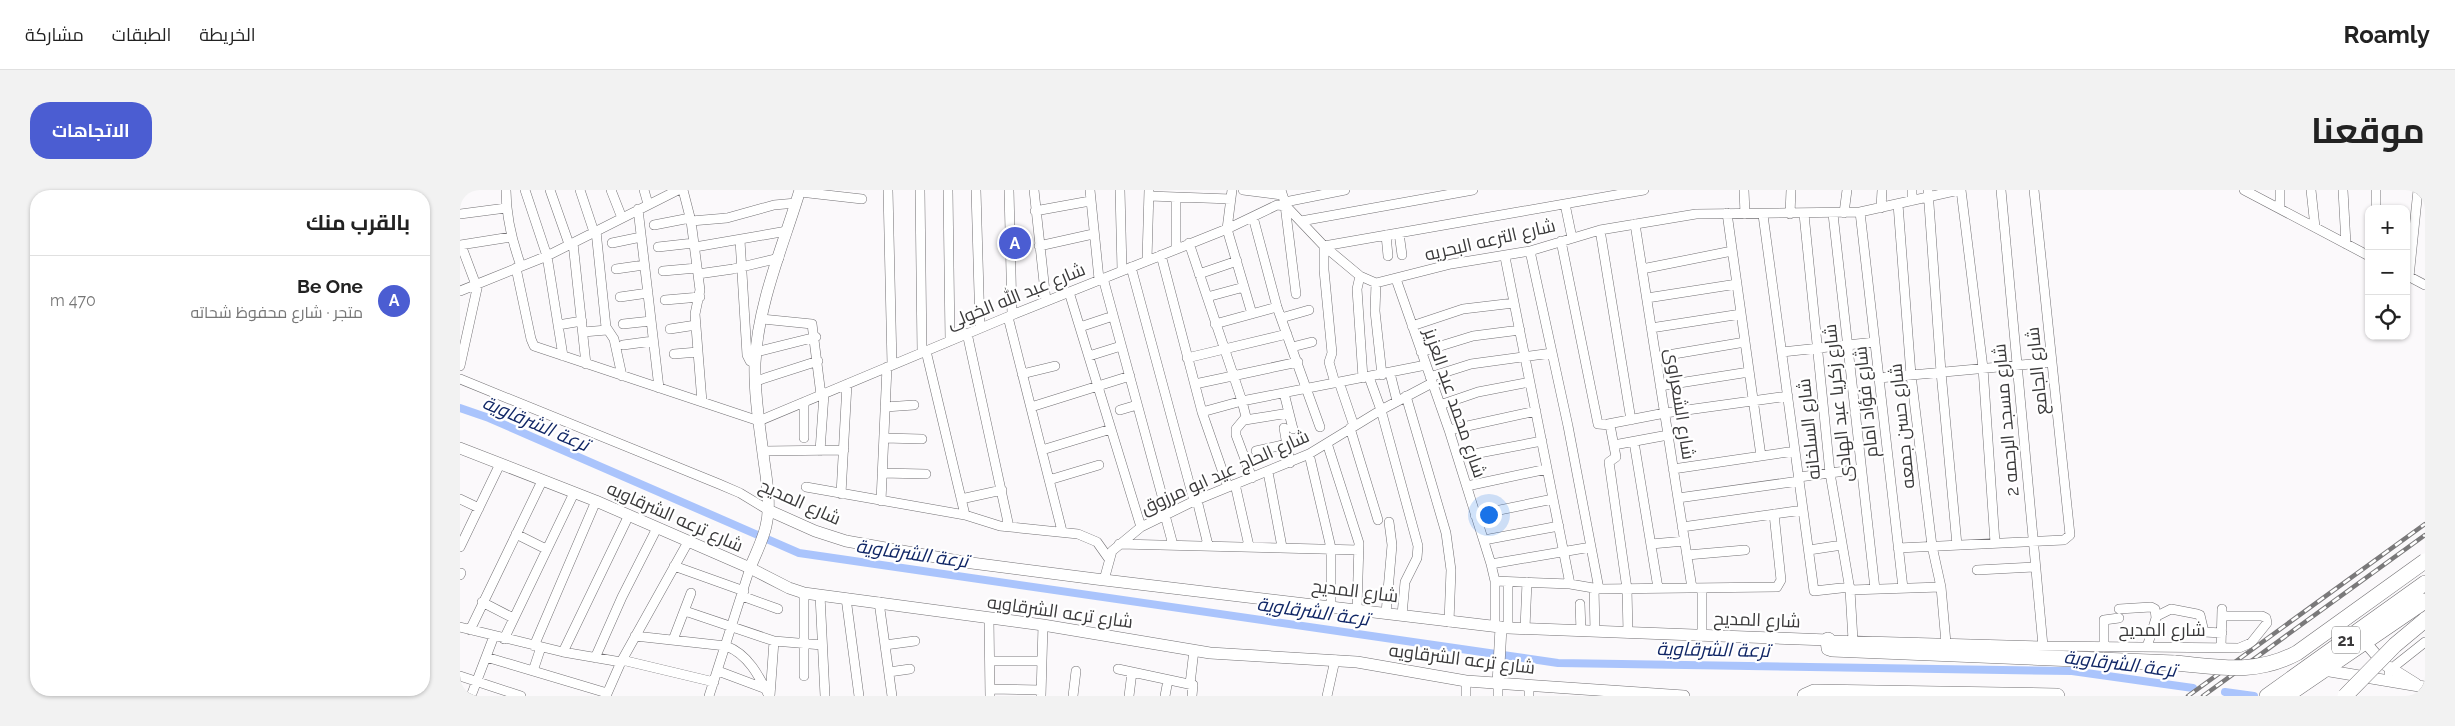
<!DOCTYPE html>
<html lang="ar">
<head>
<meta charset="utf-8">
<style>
	:root { --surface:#fff; --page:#f2f2f2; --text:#222; --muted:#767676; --line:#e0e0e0; --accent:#4b5dd2 }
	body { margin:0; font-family:Raleway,Cairo,sans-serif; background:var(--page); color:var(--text); direction:rtl }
	.controls { position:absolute; right:15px; top:15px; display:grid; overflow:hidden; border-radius:10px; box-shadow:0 1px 4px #0004 }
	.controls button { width:45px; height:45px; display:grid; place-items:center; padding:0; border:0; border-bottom:1px solid var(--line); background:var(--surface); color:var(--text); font:25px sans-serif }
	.you { position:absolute; left:1028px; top:324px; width:18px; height:18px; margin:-12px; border:4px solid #fff; border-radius:50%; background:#1a73e8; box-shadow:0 0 0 8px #1a73e833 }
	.badge { display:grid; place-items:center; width:32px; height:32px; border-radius:50%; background:var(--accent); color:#fff; font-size:16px; font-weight:700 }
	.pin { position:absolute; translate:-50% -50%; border:2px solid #fff; box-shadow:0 1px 5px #0006 }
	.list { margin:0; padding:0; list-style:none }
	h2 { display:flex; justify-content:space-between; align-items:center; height:65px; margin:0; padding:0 20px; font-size:21px }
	h2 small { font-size:16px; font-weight:400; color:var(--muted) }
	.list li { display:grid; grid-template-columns:32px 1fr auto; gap:15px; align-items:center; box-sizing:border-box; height:90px; padding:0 20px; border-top:1px solid var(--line) }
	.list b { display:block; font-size:19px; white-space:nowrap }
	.list p { margin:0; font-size:16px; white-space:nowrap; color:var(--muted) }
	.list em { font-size:16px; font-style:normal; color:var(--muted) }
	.icon { flex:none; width:28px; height:28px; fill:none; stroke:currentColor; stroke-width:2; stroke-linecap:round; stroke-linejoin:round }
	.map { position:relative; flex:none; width:1965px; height:506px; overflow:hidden; direction:ltr; border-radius:20px }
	header { display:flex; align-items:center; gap:30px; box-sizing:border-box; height:70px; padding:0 25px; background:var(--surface); border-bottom:1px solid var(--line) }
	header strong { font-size:24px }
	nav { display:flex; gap:28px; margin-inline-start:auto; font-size:18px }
	.intro { display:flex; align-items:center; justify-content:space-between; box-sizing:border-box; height:120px; padding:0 30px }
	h1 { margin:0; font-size:35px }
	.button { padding:12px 22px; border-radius:20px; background:var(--accent); color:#fff; font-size:18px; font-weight:700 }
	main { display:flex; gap:30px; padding:0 30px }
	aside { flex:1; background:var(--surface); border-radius:20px; box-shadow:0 1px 4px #0004 }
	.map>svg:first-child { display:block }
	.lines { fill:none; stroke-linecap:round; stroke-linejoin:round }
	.canal { stroke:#aac4fc; stroke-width:8 }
	.street-casing { stroke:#737174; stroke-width:10 }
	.secondary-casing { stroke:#737174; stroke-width:12 }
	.highway-casing { stroke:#737174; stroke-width:16 }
	.street { stroke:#fff; stroke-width:9 }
	.secondary { stroke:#fff; stroke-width:11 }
	.highway { stroke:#fff; stroke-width:15 }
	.rail-casing { stroke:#7a797a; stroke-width:4.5 }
	.rail { stroke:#fff; stroke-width:2.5; stroke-dasharray:8; stroke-linecap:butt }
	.highway-bridge-casing { stroke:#737174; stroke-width:16; stroke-linecap:butt }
	.highway-bridge { stroke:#fff; stroke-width:15 }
	.labels { text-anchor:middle; stroke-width:4.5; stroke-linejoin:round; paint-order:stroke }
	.shield { fill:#fff; stroke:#757475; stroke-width:1 }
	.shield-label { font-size:16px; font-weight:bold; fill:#3a393a }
	.street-label { font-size:18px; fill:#3a393a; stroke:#fff }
	.water-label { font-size:19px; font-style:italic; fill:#112766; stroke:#fff }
</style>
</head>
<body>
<header>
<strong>Roamly</strong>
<nav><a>الخريطة</a><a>الطبقات</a><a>مشاركة</a></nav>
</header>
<div class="intro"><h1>موقعنا</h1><a class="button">الاتجاهات</a></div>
<main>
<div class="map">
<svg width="1965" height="506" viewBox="0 0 1965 506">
	<rect width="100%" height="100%" fill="#fbf9fb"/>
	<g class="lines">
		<path class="canal" d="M0,218L29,228L339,363L1098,473L1612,481L1733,498
			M1765,502L1794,506"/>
		<g class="street-casing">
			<path id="street" d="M46,0C46,27 52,51 61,76
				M65,0L87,66L103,166
				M90,0L109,54
				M120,0L134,42
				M151,0L162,28
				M184,0L188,14
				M223,0L231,31L240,100L235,124L242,212
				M428,0L432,175
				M460,0L462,163
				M488,0L490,151
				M516,0L520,138
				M549,0L552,125
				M574,0L586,111
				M630,0L639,89
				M660,0L662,80
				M772,0L767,39L792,124
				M783,0L822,5
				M821,0L826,16L864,56L900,86L916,93L991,74L1070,61L1140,40L1236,24L1400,22L1499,0
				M1284,0L1285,24
				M1468,0L1481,182L1497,355
				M1501,0L1523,178L1535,353
				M1541,0L1583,456
				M1784,0L1909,66
				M1851,0L1855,37
				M1883,0L1886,54
				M1916,0V19
				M340,2L402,9
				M689,6L771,9
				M1452,11V0
				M825,12L885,0
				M1105,14L1112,48
				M1438,14L1451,185L1472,356L1481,397L1486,453
				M825,15L836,104
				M1421,18L1422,0
				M178,19L199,198
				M1820,19V0
				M575,21L630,11
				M1400,22L1443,398
				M1267,23L1301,266
				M1384,23L1387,0
				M0,24L46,18
				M1330,24L1331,0
				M1344,24L1370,283L1390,400L1393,450
				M1373,24L1415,399
				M1303,25L1354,401L1390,397
				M793,27L817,117L860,237
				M231,31L267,28L314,15L336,13
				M841,31L1013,0
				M1175,34L1232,398
				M194,35L230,28
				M1140,40L1171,230
				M136,41L146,137L154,149L162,186
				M939,43L942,65
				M926,45L928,66
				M280,50L287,165L290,171L295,173
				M1101,51L1138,234L1150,235L1156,267L1149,272L1167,399L1168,443
				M113,53L126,174
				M152,53L181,47
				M729,53L782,211L786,227L776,239V245L792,288
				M0,55L51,47
				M1,55L16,95
				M579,56L633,44
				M198,57L234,53
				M235,57L327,41
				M716,59V7
				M1070,61L1108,236L1139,399
				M701,65L742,222L768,297
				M1045,67L1110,394
				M687,70L689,0
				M671,77L734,311
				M56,78L71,149L74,156L299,231L552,125L767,39L817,15L826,16
				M156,79L184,75
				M1182,79L1272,61
				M203,81L237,78
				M238,84L273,79L319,68
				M739,84L777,71
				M1946,85L1965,95
				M900,86L897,99L903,188
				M1949,87L1958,0
				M643,88L707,324
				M936,89L989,240L1031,374L1035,391V436
				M916,93L915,121L922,185
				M0,101L87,66L218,0
				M609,102L681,337
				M160,107L188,103
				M747,107L784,97
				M1187,108L1277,94
				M205,110L240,107
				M548,127L602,341
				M821,128L849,120
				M301,129L352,134L361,205
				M163,134L191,131
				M755,134L817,117
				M98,135L122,131
				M952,136L1003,119L1054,113
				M620,137L653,126
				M1191,138L1281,124
				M210,139L236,135
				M123,142L147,140
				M507,143L549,337
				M163,155L193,151
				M832,157L852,152
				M466,161L505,325
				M296,162L356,147
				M961,162L1013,146L1060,140
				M1322,162L1415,152
				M214,164L238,162
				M629,166L661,156
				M1196,167L1285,152
				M727,168L827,144
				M0,176L18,94
				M930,183L937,211
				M562,184L595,176
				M909,187L921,220L958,356L957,368L945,392L942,425
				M970,187L1011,174L1092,163
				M1419,188L1592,172
				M0,189L259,294L280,303L308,320
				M296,191L358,171
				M879,192L894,236
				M875,193L869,172L872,163L864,80V56L1184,0
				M735,194L838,172
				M1200,196L1289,182
				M824,203L833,239
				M946,206L986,343L991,380L989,432
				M344,212V248
				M980,215L1018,202L1070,192
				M425,217L454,215
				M571,217L670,186
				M660,220L677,215
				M742,222L782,211L966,175
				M785,230L829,223
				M1148,234L1205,223L1328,206
				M824,238L830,273
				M890,238L918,330
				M989,240L1076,221
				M424,248L462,249
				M1174,252L1198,398
				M867,253L899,353L897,419
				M1154,255L1208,245
				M582,260L651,239
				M303,261L384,260
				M360,261L364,204
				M796,261L827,254
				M849,264L871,358V416
				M998,267L1082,251
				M1213,279L1335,261
				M808,282L822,357
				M422,283L466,284
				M1339,287L1401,279
				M589,290L639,275
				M775,294L789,356
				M1007,296L1087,279
				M346,297L505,325L540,336L618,344L637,352L649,369
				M381,304L387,194
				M1218,308L1339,291
				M0,309L19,318
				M501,309L542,300
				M737,310L748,355
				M421,311L427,177
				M705,325L713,355
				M1015,325L1093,309
				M1222,337L1343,320
				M56,344L86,359
				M1024,350L1099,336
				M659,354L899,360
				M1191,354L1225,351
				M0,357L40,274
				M1438,358L1604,350L1610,345L1574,0
				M1349,360L1382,355
				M1227,365L1285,360
				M1031,374L1131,357
				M214,376L284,401
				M1517,380L1575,377
				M0,385L1,383
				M644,390L652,361L681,337L734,311L849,264L921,220L972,193
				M1035,391L1110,394L1139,399L1317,397L1321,390L1314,324
				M1134,398L1135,441
				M1242,398V446
				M1390,400L1481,397
				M360,405L365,506
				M282,406L318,419
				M386,408L399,506
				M22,412L53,428
				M419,412L432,506
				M1120,414L1121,441
				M1659,419L1691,417L1695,419L1696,428L1687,457
				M225,421L314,451L362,455
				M926,423L932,355L929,332
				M1697,426L1711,419L1737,424L1740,425L1744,442L1762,443
				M529,429L530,506
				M0,437L103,462L161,472
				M1048,438V392
				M1065,438L1067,392
				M10,440L82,291
				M175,446L266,456C288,464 299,486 309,506
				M44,449L114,303
				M213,450L231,403
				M1368,450L1583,456L1779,458L1791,453L1807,433L1806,428L1802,426H1762
				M425,455L455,451
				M74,456L136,311
				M1644,457V430L1659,428
				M1761,457L1762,419
				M103,462L169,325
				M26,467L147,503
				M135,468L162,407L197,338
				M162,470L254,492
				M530,471H582
				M658,479L733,495L732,506
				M73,481L81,457
				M258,481L306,499
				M429,482L450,479
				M1929,483L1936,475L1965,452
				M0,486L61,506
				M344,486V403
				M730,494L734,460
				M530,499L581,500
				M11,506L34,446
				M146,506L161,472L228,352
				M249,506L290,378
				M310,506L314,451
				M581,506L583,435
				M613,506L616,481
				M669,506L672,482
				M705,506L708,490
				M867,506L875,470
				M1006,506V491
				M1038,506V494
				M1069,506V496"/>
		</g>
		<g class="secondary-casing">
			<path id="secondary" d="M0,258L136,311L290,378L329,398L344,403L583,435L750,463L897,472L1006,491L1224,506
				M308,320L355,341L386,351L504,372L636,389L1048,438L1368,450
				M290,378C295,365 303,350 306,336C311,315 307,292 304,271C300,239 294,205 295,173C298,113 323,56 340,0
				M1905,452L1924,474L1956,494
				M1864,480L1965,497
				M1038,494L1041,437"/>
		</g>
		<g class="highway-casing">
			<path id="highway" d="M1368,450L1369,458L1372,459L1715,473
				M1345,506L1354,502L1597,506
				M1807,506L1965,393
				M1826,506L1965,411"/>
		</g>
		<use href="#street" class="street"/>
		<use href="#secondary" class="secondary"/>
		<use href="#highway" class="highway"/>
		<g class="rail-casing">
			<path id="rail" d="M1728,506L1965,334
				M1743,506L1965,345"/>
		</g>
		<use href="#rail" class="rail"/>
		<g class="highway-bridge-casing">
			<path id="highway-bridge" d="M1715,473C1760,477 1795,485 1837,463L1965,371
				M1885,506L1935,455L1965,430"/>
		</g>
		<use href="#highway-bridge" class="highway-bridge"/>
	</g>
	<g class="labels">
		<rect class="shield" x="1872" y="436.5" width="28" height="27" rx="4"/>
		<g class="shield-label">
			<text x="1886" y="456">21</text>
		</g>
		<g class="street-label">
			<text transform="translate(1030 50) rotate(-13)" y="6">شارع الترعه البحريه</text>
			<text transform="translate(556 106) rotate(-22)" y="6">شارع عبد الله الخولى</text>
			<text transform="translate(1577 181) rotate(-96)" y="6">شارع الجامع</text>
			<text transform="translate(1406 212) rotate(-96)" y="6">شارع فؤاد امام</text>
			<text transform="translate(995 213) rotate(71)" y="6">شارع محمد عبد العزيز</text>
			<text transform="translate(1378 213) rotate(-96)" y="6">شارع زكريا عبد الهادى</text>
			<text transform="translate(1220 214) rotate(81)" y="6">شارع الشعراوى</text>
			<text transform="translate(1546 230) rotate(-95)" y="6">شارع مسجد الرحمه 2</text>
			<text transform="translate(1442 236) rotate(-96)" y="6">شارع حسن جمعه</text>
			<text transform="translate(1349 239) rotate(-96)" y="6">شارع السلخانه</text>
			<text transform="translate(765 282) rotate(-24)" y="6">شارع الحاج عيد ابو مرزوق</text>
			<text transform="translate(340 312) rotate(24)" y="6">شارع المديح</text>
			<text transform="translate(215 327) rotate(24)" y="6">شارع ترعه الشرقاويه</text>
			<text transform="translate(895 401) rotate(7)" y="6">شارع المديح</text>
			<text transform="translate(600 422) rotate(8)" y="6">شارع ترعه الشرقاويه</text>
			<text transform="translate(1297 430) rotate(2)" y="6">شارع المديح</text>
			<text x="1702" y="446">شارع المديح</text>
			<text transform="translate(1002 469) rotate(7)" y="6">شارع ترعه الشرقاويه</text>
		</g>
		<g class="water-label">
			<text transform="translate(76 233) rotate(23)" y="7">ترعة الشرقاوية</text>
			<text transform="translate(452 363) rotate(8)" y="7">ترعة الشرقاوية</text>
			<text transform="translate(853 421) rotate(8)" y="7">ترعة الشرقاوية</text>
			<text transform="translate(1253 459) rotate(1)" y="7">ترعة الشرقاوية</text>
			<text transform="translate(1660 473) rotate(7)" y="7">ترعة الشرقاوية</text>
		</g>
	</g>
</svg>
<div class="controls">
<button>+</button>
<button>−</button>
<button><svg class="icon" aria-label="locate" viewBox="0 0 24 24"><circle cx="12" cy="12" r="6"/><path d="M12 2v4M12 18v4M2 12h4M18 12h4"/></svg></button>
</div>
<div class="you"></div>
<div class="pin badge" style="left:555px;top:53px">A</div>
</div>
<aside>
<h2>بالقرب منك<small></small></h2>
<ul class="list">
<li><span class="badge">A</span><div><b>Be One</b><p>متجر · شارع محفوظ شحاته</p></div><em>470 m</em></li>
</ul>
</aside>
</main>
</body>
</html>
